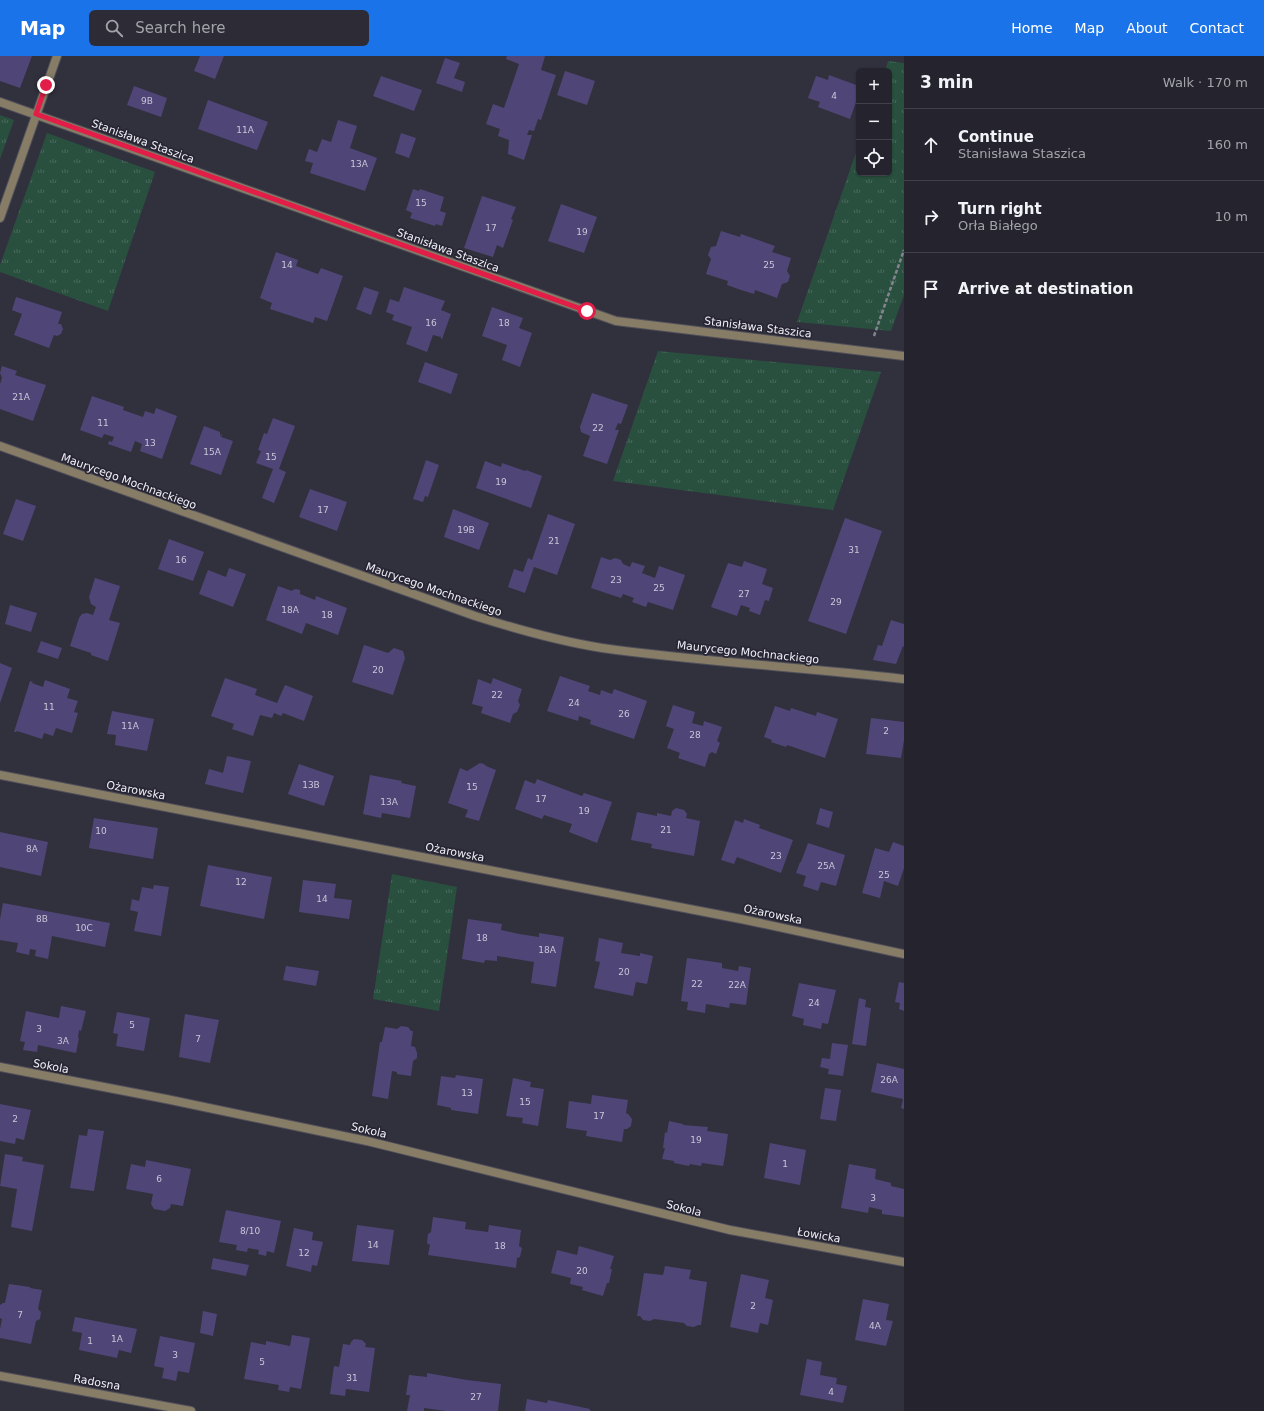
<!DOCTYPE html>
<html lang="en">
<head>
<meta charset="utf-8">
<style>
	:root { --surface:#25242e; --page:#2d2c36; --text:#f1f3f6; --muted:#a3a4aa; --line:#42414a; --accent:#1a73e8 }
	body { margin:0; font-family:"DejaVu Sans",sans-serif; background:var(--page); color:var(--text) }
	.controls { position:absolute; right:12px; top:12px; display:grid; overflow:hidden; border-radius:6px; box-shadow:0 1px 3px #0004 }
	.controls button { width:36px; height:36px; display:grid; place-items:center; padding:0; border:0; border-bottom:1px solid var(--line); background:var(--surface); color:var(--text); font:20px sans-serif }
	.stop { position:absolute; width:12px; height:12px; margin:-9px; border:3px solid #e11d48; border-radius:50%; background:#fff }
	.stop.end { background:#e11d48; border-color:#fff; box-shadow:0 1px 4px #0008 }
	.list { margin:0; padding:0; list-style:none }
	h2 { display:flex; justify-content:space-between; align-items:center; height:52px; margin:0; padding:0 16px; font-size:17px }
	h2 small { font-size:13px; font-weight:400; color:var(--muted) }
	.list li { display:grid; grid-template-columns:26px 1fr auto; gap:12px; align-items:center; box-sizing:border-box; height:72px; padding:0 16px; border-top:1px solid var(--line) }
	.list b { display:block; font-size:15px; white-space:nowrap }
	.list p { margin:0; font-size:13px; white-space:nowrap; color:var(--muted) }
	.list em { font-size:13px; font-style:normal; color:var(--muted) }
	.icon { flex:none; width:22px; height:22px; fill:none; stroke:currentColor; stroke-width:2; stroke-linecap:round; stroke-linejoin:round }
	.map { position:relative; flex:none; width:904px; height:1355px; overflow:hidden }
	header { display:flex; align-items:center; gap:24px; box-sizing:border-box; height:56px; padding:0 20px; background:var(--accent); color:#fff }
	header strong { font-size:19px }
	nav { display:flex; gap:22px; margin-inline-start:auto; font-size:14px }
	.search { width:280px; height:36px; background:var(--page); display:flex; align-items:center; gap:10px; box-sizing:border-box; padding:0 14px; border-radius:6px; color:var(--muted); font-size:15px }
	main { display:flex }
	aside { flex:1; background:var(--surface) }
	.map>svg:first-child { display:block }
	.grass { fill:url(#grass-tufts) }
	.building { fill:#4f4677 }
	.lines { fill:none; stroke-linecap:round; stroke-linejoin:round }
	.minor-casing { stroke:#504f5b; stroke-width:10 }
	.path { stroke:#84838e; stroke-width:2.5; stroke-dasharray:4 2; stroke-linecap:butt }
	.minor { stroke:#877c65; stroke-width:8 }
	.route { stroke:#e11d48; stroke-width:5 }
	.labels { text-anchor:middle; stroke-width:3.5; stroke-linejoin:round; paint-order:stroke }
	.number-label { font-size:9px; fill:#c8c6d8 }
	.street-label { font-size:11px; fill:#f0f0f8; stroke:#282633 }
</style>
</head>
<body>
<header>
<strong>Map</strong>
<div class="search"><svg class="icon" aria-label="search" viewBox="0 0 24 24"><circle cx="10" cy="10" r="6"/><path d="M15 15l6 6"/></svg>Search here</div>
<nav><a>Home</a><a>Map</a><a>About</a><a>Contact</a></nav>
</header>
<main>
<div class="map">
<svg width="904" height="1355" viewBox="0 0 904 1355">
	<defs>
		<pattern id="grass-tufts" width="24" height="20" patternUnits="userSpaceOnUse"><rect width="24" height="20" fill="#29503f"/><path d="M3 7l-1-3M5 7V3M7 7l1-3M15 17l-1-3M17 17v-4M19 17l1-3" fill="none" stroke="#486a5c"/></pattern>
	</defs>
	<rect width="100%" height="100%" fill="#31303d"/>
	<path class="grass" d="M888,5L904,7V239L891,275L797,266L859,88V117H889V15H885Z
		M0,59L14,64L0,103Z
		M47,77L155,116L108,255L0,216V209Z
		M658,295L881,316L833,454L613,425Z
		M392,818L457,831L439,955L373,943Z"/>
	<path class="building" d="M0,0H32L20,32L0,25Z
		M200,0H224L215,23L194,15Z
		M507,0H545L541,14L556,19L541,64L538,63L534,75L529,74L527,79H532L524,104L508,98L509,84L498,80L500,73L486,68L493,48L504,52L519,8L506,3Z
		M445,2L460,7L454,22L465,26L462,36L436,27Z
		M565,15L595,25L587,49L557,39Z
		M829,19L859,30V38L850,63L818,51L820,46L808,42L816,20L828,24Z
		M381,20L422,34L414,55L373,40Z
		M134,30L167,42L161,61L127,49Z
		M208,44L268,66L257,94L198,73Z
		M338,64L357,70L350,92L377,102L365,135L310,117L313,107L305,105L309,93L317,96L322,83L331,86Z
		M401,77L416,82L409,102L395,97Z
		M413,133L419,135L420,133L444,141L440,155L446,157L442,170L436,168L435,170L410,162L412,157L406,154Z
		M482,140L516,151L511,163L513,164L503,192L497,189L493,201L464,192Z
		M561,148L597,161L584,197L548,185Z
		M721,175L740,181L741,178L775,190L772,196L791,202L787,215L790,220L788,226L782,228L777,242L755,234L754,238L741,234L727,229L728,225L706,218L711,203L708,199L711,191L716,190Z
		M276,196L298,204L296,210L318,218L321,212L343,220L327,265L315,261L313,267L270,253L272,247L260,242Z
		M364,231L379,236L371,259L356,253Z
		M404,231L445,245L441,254L451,258L442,283H441V281L433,279L427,296L406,288L412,271L392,264L394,259L386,256L390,243L399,246Z
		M16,241L62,256L58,268H61L63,273L61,278L57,280L54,279L49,292L14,279L22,258L12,254Z
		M492,251L523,262L519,272L532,277L520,311L502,304L507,289L482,280Z
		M425,306L458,318L451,338L418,326Z
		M2,310L17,315L15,319L46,329L33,365L0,353V328L2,322L0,317Z
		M592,337L628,349L621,368L618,367L615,374H619L607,408L583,400L590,380L581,376L580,371Z
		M92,340L124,351L123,354L143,361L145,355L154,358L156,352L177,360L162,403L140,395L142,388L135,385L131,396L108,388L109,385L112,386L114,381L104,378L102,382L80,374Z
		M273,362L295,370L279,413L286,416L274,447L262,442L273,413L256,407L261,395L258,394L264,377L267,378Z
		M204,370L220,376V381L221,378L222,379L221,381L233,385L221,419L190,408Z
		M426,404L439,409L428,441L425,440L423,446L413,443Z
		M485,405L501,411L502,407L525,415L526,414L542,420L531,452L476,432Z
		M310,433L347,446L337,475L299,461Z
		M16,443L36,450L23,485L3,478Z
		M453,453L489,467L479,494L444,481Z
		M548,458L575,468L557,519L534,511L525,537L508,531L514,513L523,516L528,502L532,504Z
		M845,462L882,475L846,578L808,565Z
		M169,483L204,496L193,525L158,513Z
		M601,501L610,504L615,502L621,504L623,508L630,511L632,506L645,510L642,517L655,522L659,510L685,519L673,554L648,546L646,551L632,546L634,542L623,538L621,542L591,532Z
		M744,505L767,513L762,528L773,532L769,545L765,544L760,559L749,555L750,552L741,549L737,560L711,551L728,507L742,511Z
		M229,512L246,518L233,551L199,538L208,514L226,521Z
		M95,522L120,530L109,564L120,567L108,605L91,599V597L70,590L79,562L82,558L87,557L93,559L96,551L91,548L89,541Z
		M278,530L292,535L293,534L296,533L300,534V538L315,544L316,540L347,552L338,579L306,567L302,578L266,564Z
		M10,549L37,557L31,576L5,568Z
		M891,564L904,568V591L903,590L896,608L873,604L878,589L882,590Z
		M41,585L62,592L58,603L37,596Z
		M364,589L388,597L394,592L403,595L405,602L393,639L352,626Z
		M0,607L12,612L0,647Z
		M560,620L590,630L588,635L600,639L601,634L612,638L614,633L647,645L634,683L590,668L591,664L579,660L578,665L547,655Z
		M225,622L257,633L255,639L277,647L285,629L313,640L304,665L283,657L281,660L274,657L272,662L260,659L253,680L232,673L234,668L211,660Z
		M493,622L522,633L518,645L520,649L517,656L513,658L510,667L481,657L483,651L472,648L478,623L491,628Z
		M45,624L70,633L67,642L78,645L74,656L78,657L72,677L56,672L53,680L44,677L42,683L17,675L16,676H14L30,625L33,626L32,627L43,631Z
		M673,649L695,656L692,667L703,670L704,665L722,671L717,685L720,687L716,698L712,696L709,698L705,711L678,702L680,697L667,692L674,673L666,670Z
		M775,650L790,655L791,652L816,660L817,656L838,663L825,702L787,689L786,691L771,686L772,684L764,681Z
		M112,655L154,663L147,695L115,689L116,679L107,678Z
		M871,662L904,666V684L901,702L866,698Z
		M227,700L251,705L243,737L205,728L209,713L223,717Z
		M480,707L484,708L486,710L496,714L479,765L465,761L468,754L448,747L460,712L467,715Z
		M299,708L334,720L324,750L288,738Z
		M370,719L402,725L401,727L416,730L410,762L382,757L381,762L363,758Z
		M537,723L582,740L584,737L612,746L597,787L569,776L572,768L544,759L542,763L515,753L525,724L535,728Z
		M676,752L684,754L687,758L686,762L700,765L694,800L651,792L652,788L631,784L637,756L657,760V757L671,760L672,755Z
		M820,752L833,756L829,772L816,768Z
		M94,762L158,772L153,803L89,792Z
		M744,763L760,769L759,772L793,784L781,817L737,801L734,808L721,804L735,764L743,767Z
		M0,776L48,786L41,820L0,811Z
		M893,786L904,790V812L898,830L884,825L880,842L862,837L875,792L889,796Z
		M808,787L845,799L836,830L821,826L818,835L803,830L806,820L796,817L800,806H801Z
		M208,809L272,821L264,863L200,850Z
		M303,824L336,828L334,842L352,844L349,863L299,856Z
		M154,829L169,831L161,880L134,875L138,856L130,854L132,843L139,845L142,831L153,833Z
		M3,847L110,867L105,891L52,880L48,903L35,900L36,894L30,893L29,899L16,896L18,887L0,884V863Z
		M468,863L502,868L501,874L519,878L539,881V877L564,881L556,931L531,927L534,906L497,900V905L485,904L484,907L462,903Z
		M599,882L623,887L621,897L640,900V897L653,900L647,928L636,926L633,940L594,932L600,906L595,905Z
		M687,902L722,907V912L738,915L739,910L751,912L746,949L730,947L729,952L706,948L705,957L687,954L688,946L681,945Z
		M286,910L319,915L316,930L283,924Z
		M899,926L904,927V955L899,953L900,947L895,946Z
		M799,927L836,934L828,968L822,967L821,973L803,969L804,963L792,960Z
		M859,942L866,944L865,951L871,952L866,990L852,988Z
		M61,950L86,955L81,975L79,974L78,982H79L76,997L38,989L37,996L23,994L25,986L20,985L26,955L59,962Z
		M117,956L150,962L144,995L116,990L118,978L113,977Z
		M185,958L219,964L210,1007L179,1001Z
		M401,970L408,971L411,975H413L411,990L415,991L417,997V1002L413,1005L411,1020L397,1018V1016L392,1015L388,1043L372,1040L380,986H382L385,971L397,973Z
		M832,987L848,989L843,1020L828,1018L829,1013L820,1011L822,1002L830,1003Z
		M877,1007L904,1013V1053L901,1052L903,1043L871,1036Z
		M456,1019L483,1023L478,1058L451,1054V1052L437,1049L441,1020L455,1022Z
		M513,1022L531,1026L530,1031L544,1033L538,1070L522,1067L523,1062L506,1060Z
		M825,1032L841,1034L836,1065L820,1063Z
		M592,1039L628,1044L626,1057L628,1058L632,1063L631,1070L627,1073H624L622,1086L586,1080L587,1075L566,1072L569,1045L591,1048Z
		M0,1048L31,1054L24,1084L16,1082L15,1088L0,1085Z
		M669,1065L683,1068V1069L708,1071L707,1075L728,1078L725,1100L723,1110L702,1107L701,1110L690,1108L689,1110L674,1107V1105L662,1103L665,1092H663L665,1076L667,1077Z
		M88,1073L104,1075L94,1135L70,1132L79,1079L87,1080Z
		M770,1087L806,1094L800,1129L764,1122Z
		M5,1098L23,1101L22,1105L44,1109L32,1175L11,1171L17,1133L0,1130Z
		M146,1104L191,1113L183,1150L171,1148L170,1152L165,1155L154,1153L151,1148L153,1138L126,1133L131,1108L145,1111Z
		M849,1108L876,1113L875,1123L891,1127V1130L904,1133V1161L882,1158V1154L869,1151L868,1157L841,1152Z
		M226,1154L281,1165L274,1197L267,1195L266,1200L258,1198L259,1194L248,1192L247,1196L236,1194L237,1189L219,1186Z
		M433,1161L466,1166L465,1173L488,1176L489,1169L521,1174L519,1190L522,1192L520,1201L517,1202L516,1212L428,1199L430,1189L427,1187L428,1178L431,1176Z
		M357,1169L394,1174L389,1209L352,1205Z
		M294,1172L313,1176L312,1184L323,1186L317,1210L312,1209L311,1216L286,1210Z
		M579,1190L614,1200L610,1213H612L609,1227H607L603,1240L582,1234L583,1231L570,1228L571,1222L551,1217L557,1194L577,1199Z
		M213,1202L249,1209L246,1220L211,1213Z
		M665,1210L691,1214L689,1223L707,1226L701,1269H698L694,1271L687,1270L684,1267L654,1263L650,1265L643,1264L640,1260H637L644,1217L663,1219Z
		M741,1218L769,1224L765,1242L773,1244L768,1269L760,1267L758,1277L730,1271Z
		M9,1228L30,1231V1232L42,1234L38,1253L41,1256L40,1263L36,1265L31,1288L0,1282V1273L2,1263L0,1262V1249L3,1247H5Z
		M863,1243L889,1248L886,1264L893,1265L886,1290L855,1284Z
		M203,1255L217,1258L213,1280L200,1277Z
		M75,1261L137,1273L131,1297L119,1294L117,1302L79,1294L82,1277L72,1275Z
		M292,1279L310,1282L301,1333L290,1331L289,1336L278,1334L279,1329L244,1323L251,1286L266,1289V1285L290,1290Z
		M160,1280L195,1287L189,1317L178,1315L176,1325L162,1322L164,1312L154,1310Z
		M354,1283L362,1284L366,1288L365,1291L375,1292L369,1336L346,1333L345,1340L330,1338L334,1310L339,1311L343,1288L350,1289L351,1286Z
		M807,1303L822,1306L820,1319L837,1322L836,1328L847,1330L843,1347L800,1339Z
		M427,1317L467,1324L501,1328L498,1355H446L424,1352V1355H407L410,1339H406L409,1319L427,1321Z
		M527,1343L547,1347L548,1344L590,1353V1355H525Z"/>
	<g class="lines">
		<g class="minor-casing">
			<path id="minor" d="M0,46L616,265L904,300
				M0,162L57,0
				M0,390L475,560C516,573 558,585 602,592C702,606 803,611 904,623
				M0,719L741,863L904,898
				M0,1011L166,1043L367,1085L730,1174L904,1206
				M0,1320L191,1355"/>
		</g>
		<path class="path" d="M874,280L904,194"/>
		<use href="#minor" class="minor"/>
	</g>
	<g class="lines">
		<path class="route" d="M46,29L36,58L587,255"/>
	</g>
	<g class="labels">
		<g class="number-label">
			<text x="834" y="43">4</text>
			<text x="147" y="48">9B</text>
			<text x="245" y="77">11A</text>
			<text x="359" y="111">13A</text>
			<text x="421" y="150">15</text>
			<text x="491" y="175">17</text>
			<text x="582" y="179">19</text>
			<text x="287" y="212">14</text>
			<text x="769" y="212">25</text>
			<text x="431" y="270">16</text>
			<text x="504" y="270">18</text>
			<text x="21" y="344">21A</text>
			<text x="103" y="370">11</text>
			<text x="598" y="375">22</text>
			<text x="150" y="390">13</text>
			<text x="212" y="399">15A</text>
			<text x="271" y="404">15</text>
			<text x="501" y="429">19</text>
			<text x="323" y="457">17</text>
			<text x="466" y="477">19B</text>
			<text x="554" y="488">21</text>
			<text x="854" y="497">31</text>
			<text x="181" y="507">16</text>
			<text x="616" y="527">23</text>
			<text x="659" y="535">25</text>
			<text x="744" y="541">27</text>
			<text x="836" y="549">29</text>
			<text x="290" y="557">18A</text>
			<text x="327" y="562">18</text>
			<text x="378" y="617">20</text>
			<text x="497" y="642">22</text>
			<text x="574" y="650">24</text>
			<text x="49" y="654">11</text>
			<text x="624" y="661">26</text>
			<text x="130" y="673">11A</text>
			<text x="886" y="678">2</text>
			<text x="695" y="682">28</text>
			<text x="311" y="732">13B</text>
			<text x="472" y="734">15</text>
			<text x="541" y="746">17</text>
			<text x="389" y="749">13A</text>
			<text x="584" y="758">19</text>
			<text x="666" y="777">21</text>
			<text x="101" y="778">10</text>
			<text x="32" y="796">8A</text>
			<text x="776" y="803">23</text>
			<text x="826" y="813">25A</text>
			<text x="884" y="822">25</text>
			<text x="241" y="829">12</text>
			<text x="322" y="846">14</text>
			<text x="42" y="866">8B</text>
			<text x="84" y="875">10C</text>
			<text x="482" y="885">18</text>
			<text x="547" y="897">18A</text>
			<text x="624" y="919">20</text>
			<text x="697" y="931">22</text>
			<text x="737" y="932">22A</text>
			<text x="814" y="950">24</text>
			<text x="132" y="972">5</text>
			<text x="39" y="976">3</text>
			<text x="198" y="986">7</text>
			<text x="63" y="988">3A</text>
			<text x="889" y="1027">26A</text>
			<text x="467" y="1040">13</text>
			<text x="525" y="1049">15</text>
			<text x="599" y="1063">17</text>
			<text x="15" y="1066">2</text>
			<text x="696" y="1087">19</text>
			<text x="785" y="1111">1</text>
			<text x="159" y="1126">6</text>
			<text x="873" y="1145">3</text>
			<text x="250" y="1178">8/10</text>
			<text x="373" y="1192">14</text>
			<text x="500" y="1193">18</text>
			<text x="304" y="1200">12</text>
			<text x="582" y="1218">20</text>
			<text x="753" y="1253">2</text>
			<text x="20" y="1262">7</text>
			<text x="875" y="1273">4A</text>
			<text x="117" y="1286">1A</text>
			<text x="90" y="1288">1</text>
			<text x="175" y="1302">3</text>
			<text x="262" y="1309">5</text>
			<text x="352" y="1325">31</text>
			<text x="831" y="1339">4</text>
			<text x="476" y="1344">27</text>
		</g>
		<g class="street-label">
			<text transform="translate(143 85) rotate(20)" y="4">Stanisława Staszica</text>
			<text transform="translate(448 194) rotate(20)" y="4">Stanisława Staszica</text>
			<text transform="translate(758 271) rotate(7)" y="4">Stanisława Staszica</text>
			<text transform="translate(129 425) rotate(20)" y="4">Maurycego Mochnackiego</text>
			<text transform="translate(434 533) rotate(19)" y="4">Maurycego Mochnackiego</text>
			<text transform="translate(748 596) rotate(6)" y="4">Maurycego Mochnackiego</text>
			<text transform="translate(136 734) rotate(11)" y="4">Ożarowska</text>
			<text transform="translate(455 796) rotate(11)" y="4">Ożarowska</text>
			<text transform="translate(773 858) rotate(12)" y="4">Ożarowska</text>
			<text transform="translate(51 1010) rotate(11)" y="4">Sokola</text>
			<text transform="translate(369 1074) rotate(13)" y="4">Sokola</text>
			<text transform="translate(684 1152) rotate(14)" y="4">Sokola</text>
			<text transform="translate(819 1179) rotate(10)" y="4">Łowicka</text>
			<text transform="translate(97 1326) rotate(10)" y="4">Radosna</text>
		</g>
	</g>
</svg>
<div class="controls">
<button>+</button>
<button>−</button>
<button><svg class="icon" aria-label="locate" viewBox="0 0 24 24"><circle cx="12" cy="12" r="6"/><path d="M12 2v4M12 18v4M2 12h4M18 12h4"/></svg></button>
</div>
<div class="stop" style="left:587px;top:255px"></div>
<div class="stop end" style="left:46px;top:29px"></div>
</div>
<aside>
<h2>3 min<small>Walk · 170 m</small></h2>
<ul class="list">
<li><svg class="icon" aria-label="ahead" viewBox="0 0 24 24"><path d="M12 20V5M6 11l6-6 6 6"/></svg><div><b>Continue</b><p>Stanisława Staszica</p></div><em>160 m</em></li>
<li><svg class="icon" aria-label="right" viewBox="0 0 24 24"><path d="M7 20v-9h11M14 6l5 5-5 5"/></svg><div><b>Turn right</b><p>Orła Białego</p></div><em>10 m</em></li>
<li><svg class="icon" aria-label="arrive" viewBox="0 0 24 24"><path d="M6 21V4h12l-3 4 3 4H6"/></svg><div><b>Arrive at destination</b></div></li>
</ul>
</aside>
</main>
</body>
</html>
